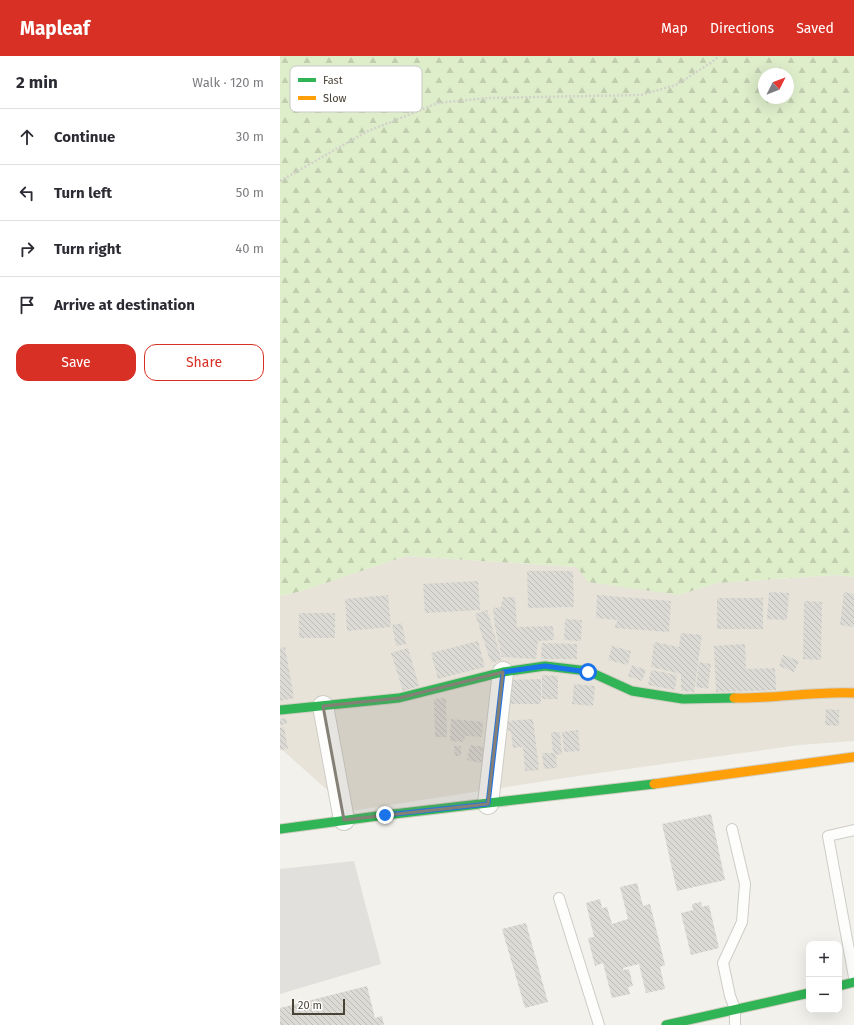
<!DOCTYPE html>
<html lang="en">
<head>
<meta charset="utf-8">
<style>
	:root { --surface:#fff; --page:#f2f2f3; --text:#2b2b33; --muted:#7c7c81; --line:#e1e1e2; --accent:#d93025 }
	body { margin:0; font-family:"Fira Sans",sans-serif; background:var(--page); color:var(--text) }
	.controls { position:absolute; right:12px; bottom:12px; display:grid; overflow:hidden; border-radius:8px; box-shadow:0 4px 16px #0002 }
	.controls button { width:36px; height:36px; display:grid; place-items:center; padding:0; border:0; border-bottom:1px solid var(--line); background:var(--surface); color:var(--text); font:20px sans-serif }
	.compass { position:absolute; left:478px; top:12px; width:36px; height:36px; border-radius:50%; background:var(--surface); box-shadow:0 4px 16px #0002; rotate:48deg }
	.scale { position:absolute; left:12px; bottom:10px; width:53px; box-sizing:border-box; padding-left:4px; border:2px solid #4a4337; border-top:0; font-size:11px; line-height:14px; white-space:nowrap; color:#4a4337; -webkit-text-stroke:3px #fff; paint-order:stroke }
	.stop { position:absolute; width:12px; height:12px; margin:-9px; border:3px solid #1a73e8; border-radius:50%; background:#fff }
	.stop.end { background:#1a73e8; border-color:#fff; box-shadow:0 1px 4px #0008 }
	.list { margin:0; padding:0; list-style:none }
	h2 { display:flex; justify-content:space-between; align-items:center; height:52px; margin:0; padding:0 16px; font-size:17px }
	h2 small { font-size:13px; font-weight:400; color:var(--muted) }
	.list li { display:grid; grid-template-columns:26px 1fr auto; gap:12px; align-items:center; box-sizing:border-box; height:56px; padding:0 16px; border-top:1px solid var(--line) }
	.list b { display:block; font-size:15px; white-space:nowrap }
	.list em { font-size:13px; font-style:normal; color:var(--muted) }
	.actions { display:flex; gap:8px; padding:12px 16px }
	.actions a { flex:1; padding:9px 0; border:1px solid var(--accent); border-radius:12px; text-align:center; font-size:14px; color:var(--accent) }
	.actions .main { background:var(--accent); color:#fff }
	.icon { flex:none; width:22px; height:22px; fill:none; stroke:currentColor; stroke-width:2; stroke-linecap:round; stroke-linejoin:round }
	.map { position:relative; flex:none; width:574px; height:969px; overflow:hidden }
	header { display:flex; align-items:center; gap:24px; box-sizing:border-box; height:56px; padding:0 20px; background:var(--accent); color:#fff }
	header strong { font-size:19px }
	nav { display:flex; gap:22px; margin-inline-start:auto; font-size:14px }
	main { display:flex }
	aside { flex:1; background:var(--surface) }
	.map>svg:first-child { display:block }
	.residential { fill:#e7e3d9 }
	.forest { fill:url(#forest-firs); fill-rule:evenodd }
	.parking { fill:#e2e0dc }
	.building { fill:url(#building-back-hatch) }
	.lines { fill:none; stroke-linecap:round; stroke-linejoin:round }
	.lane-casing { stroke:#ceccc6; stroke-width:12 }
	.street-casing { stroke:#ceccc6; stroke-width:22 }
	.fast-casing { stroke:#d2cec2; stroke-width:11 }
	.slow-casing { stroke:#d2cec2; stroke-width:11 }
	.path { stroke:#d2d1ca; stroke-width:2.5; stroke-dasharray:2 2; stroke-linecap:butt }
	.lane { stroke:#fdfdfc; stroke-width:10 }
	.street { stroke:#fdfdfc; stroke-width:20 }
	.fast { stroke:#30b455; stroke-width:9 }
	.slow { stroke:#ff9f0a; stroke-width:9 }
	.route { stroke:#1a73e8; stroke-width:5 }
	.marked { fill:#858076; fill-opacity:0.2; stroke:#858076; stroke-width:3; stroke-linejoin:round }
	.key { fill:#fff; stroke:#c9c7c3; stroke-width:1 }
	.key-label { font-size:11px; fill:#4a4337 }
</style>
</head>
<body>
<header>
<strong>Mapleaf</strong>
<nav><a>Map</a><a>Directions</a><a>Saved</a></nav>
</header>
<main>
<aside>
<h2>2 min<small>Walk · 120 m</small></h2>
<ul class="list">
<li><svg class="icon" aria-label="ahead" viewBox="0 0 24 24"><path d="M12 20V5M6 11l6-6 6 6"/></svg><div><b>Continue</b></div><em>30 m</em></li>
<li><svg class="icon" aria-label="left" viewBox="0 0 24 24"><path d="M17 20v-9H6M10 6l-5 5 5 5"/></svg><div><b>Turn left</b></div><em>50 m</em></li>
<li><svg class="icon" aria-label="right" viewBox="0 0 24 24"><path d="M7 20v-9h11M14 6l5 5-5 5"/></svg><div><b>Turn right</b></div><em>40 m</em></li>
<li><svg class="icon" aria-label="arrive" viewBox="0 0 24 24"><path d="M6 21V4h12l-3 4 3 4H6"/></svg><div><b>Arrive at destination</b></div></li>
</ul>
<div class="actions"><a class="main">Save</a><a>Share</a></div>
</aside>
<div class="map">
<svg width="574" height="969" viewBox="0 0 574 969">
	<defs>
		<pattern id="forest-firs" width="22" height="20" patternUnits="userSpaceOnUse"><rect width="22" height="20" fill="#deeecb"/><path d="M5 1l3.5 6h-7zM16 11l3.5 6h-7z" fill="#c0cdaf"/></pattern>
		<pattern id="building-back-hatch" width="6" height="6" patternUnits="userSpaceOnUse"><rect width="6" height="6" fill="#dcdad4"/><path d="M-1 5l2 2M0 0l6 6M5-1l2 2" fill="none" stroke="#bebcb7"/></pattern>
	</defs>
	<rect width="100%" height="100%" fill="#f2f1ec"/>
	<path class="residential" d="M126,500L297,511L399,539L437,527L558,519L574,521V685L519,689L305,719L71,755L0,692V540L22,535Z"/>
	<path class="forest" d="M0,0H574V521L558,519L437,527L399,539L308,526L297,511L126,500L22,535L0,540ZM484,18H508V42H484Z"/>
	<path class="parking" d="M74,805L101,908L0,938V813Z"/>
	<path class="building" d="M247,515H293L294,551L248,552Z
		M198,525L200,554L145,557L143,528Z
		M489,536L509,537L507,564L487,563Z
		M564,536L574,538V571L560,569Z
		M108,539L111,571L67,575L65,543Z
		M317,539L391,545L389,576L334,572L338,564L316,562Z
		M223,541H235L237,571L273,570L274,584L258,585L256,603L222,601L215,571L213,552L221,551Z
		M437,542H483V573H437Z
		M524,545L542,546L541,604L523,603Z
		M207,554L222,604L211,607L195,558Z
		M19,557H55V582H19Z
		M285,563L302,564L301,585L284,584Z
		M122,567L126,588L116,590L112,569Z
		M401,577L422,579L414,636L401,635V618L371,611L374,586L399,591Z
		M198,585L205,611L158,623L151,597Z
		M262,587L297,588V603H261Z
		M465,588L466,613L495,612L496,634L436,636L434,590Z
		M332,590L351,595L348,609L328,604Z
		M5,591L14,642L0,645V592Z
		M128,592L139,630L123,635L111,597Z
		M503,599L519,605L514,616L499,610Z
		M419,606L431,608L428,633L416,631Z
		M352,609L366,614L362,625L348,620Z
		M371,614L397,619L395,634L368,629Z
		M262,619L278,620V643H262Z
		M261,623V648H229V624Z
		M294,628L315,630L313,650L292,648Z
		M166,642L167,681H155L154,643Z
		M546,653L559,654V670L545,669Z
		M6,662L7,668L0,669V663Z
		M171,663L203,666L202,681L185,680L184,686L170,685Z
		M253,663L259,714L245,715L243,691L233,692L231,675H228L227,665Z
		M4,671L8,693L0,694V672Z
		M298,674L300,695L284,696L282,676Z
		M271,676H280L282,698L276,699L277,712L264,713L262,697H273Z
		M190,689L205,691L202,707L187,704Z
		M174,690H181V700H175Z
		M431,758L445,824L397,835L382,768Z
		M357,827L363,850L370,848L385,909L380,911L385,933L366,937L359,908L343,912V914L349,913L353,930L348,931L350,938L332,942L323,907L315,910L308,882L314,881L306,847L320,843L322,852L327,851L332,868L348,863L340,831Z
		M421,846L422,851L429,849L439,892L411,899L401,857L413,854L412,848Z
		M246,867L268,946L245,952L222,873Z
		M87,930L95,962L102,960L104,969H0V952Z"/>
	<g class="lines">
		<g class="lane-casing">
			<path id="lane" d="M452,773L465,828L462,866L443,907L450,940L455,953V969
				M574,774L548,780L574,921
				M279,842L319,969"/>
		</g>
		<g class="street-casing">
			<path id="street" d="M43,650L64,764
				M208,748L223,616"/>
		</g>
		<g class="fast-casing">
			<path id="fast" d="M0,654L119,642L223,616L265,610L308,615L352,635L403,643L454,642
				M0,773L105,759L374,728
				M559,930L574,926
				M386,969L529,937"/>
		</g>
		<g class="slow-casing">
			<path id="slow" d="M454,642C494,643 534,635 574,637
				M374,728L574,701"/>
		</g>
		<path class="path" d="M0,125L88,75L158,47L208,42L361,39L396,29L432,6L439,0"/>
		<use href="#lane" class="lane"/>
		<use href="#street" class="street"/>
		<use href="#fast" class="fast"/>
		<use href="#slow" class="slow"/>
	</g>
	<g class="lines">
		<path class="route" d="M105,759L208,748L223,616L265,610L308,616"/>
	</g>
	<path class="marked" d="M223,616L208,748L64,764L43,650L119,642Z"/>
	<rect x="10" y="10" width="132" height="46" rx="6" class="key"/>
	<rect x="18" y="22" width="18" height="4" fill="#30b455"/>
	<rect x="18" y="40" width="18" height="4" fill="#ff9f0a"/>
	<g class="key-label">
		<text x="43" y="28">Fast</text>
		<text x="43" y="46">Slow</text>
	</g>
</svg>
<div class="controls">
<button>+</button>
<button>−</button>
</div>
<svg class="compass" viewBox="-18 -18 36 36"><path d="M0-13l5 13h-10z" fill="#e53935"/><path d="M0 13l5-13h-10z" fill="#7c7c81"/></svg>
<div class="scale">20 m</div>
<div class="stop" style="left:308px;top:616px"></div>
<div class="stop end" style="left:105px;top:759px"></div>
</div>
</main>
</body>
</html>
